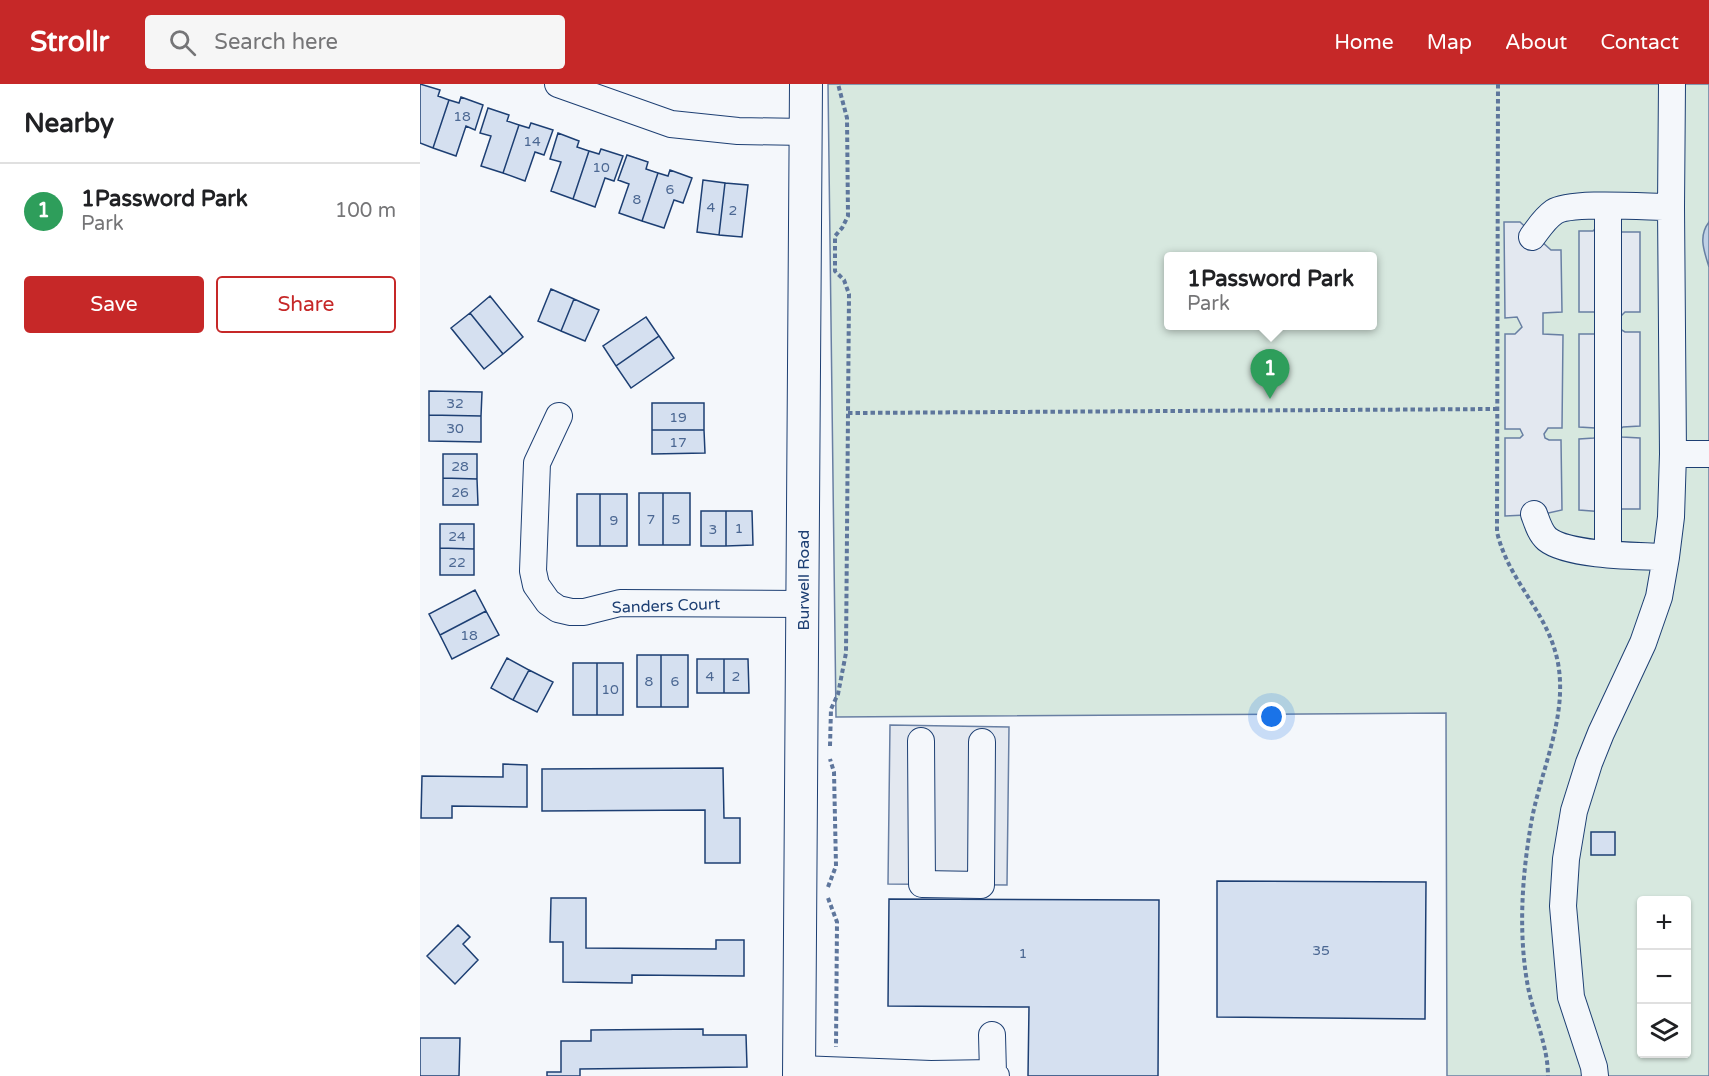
<!DOCTYPE html>
<html lang="en">
<head>
<meta charset="utf-8">
<style>
	:root { --surface:#fff; --page:#f6f6f6; --text:#202124; --muted:#757577; --line:#e0e0e0; --accent:#c62828 }
	body { margin:0; font-family:"Varela Round",sans-serif; background:var(--page); color:var(--text) }
	.controls { position:absolute; right:18px; bottom:18px; display:grid; overflow:hidden; border-radius:6px; box-shadow:0 2px 4px #0004 }
	.controls button { width:54px; height:54px; display:grid; place-items:center; padding:0; border:0; border-bottom:2px solid var(--line); background:var(--surface); color:var(--text); font:30px sans-serif }
	.you { position:absolute; left:852px; top:633px; width:21px; height:21px; margin:-15px; border:4px solid #fff; border-radius:50%; background:#1a73e8; box-shadow:0 0 0 9px #1a73e833 }
	.badge { display:grid; place-items:center; width:39px; height:39px; border-radius:50%; background:var(--accent); color:#fff; font-size:20px; font-weight:700 }
	.pin { position:absolute; translate:-50% -50px; filter:drop-shadow(0 2px 3px #0008) }
	.pin::after { content:''; position:absolute; top:32px; width:21px; height:18px; background:inherit; clip-path:polygon(0 0,100% 0,50% 100%) }
	.popup { position:absolute; left:744px; top:168px; width:213px; height:78px; box-sizing:border-box; display:grid; place-content:center; border-radius:6px; background:var(--surface); filter:drop-shadow(0 2px 4px #0005); font-size:20px; white-space:nowrap; color:var(--muted) }
	.popup b { font-size:22px; color:var(--text) }
	.popup::after { content:''; position:absolute; left:50%; top:100%; margin-left:-12px; border:12px solid transparent; border-top-color:var(--surface) }
	.list { margin:0; padding:0; list-style:none }
	h2 { display:flex; justify-content:space-between; align-items:center; height:78px; margin:0; padding:0 24px; font-size:26px }
	h2 small { font-size:20px; font-weight:400; color:var(--muted) }
	.list li { display:grid; grid-template-columns:39px 1fr auto; gap:18px; align-items:center; box-sizing:border-box; height:96px; padding:0 24px; border-top:2px solid var(--line) }
	.list b { display:block; font-size:22px; white-space:nowrap }
	.list p { margin:0; font-size:20px; white-space:nowrap; color:var(--muted) }
	.list em { font-size:20px; font-style:normal; color:var(--muted) }
	.actions { display:flex; gap:12px; padding:18px 24px }
	.actions a { flex:1; padding:14px 0; border:2px solid var(--accent); border-radius:6px; text-align:center; font-size:21px; color:var(--accent) }
	.actions .main { background:var(--accent); color:#fff }
	.icon { flex:none; width:33px; height:33px; fill:none; stroke:currentColor; stroke-width:2; stroke-linecap:round; stroke-linejoin:round }
	.map { position:relative; flex:none; width:1289px; height:992px; overflow:hidden }
	header { display:flex; align-items:center; gap:36px; box-sizing:border-box; height:84px; padding:0 30px; background:var(--accent); color:#fff }
	header strong { font-size:28px }
	nav { display:flex; gap:33px; margin-inline-start:auto; font-size:21px }
	.search { width:420px; height:54px; background:var(--page); display:flex; align-items:center; gap:15px; box-sizing:border-box; padding:0 21px; border-radius:6px; color:var(--muted); font-size:22px }
	main { display:flex }
	aside { flex:1; background:var(--surface) }
	.map>svg:first-child { display:block }
	.green { fill:#d7e8df; stroke:#687fa3; stroke-width:1.5; fill-rule:evenodd }
	.parking { fill:#e3e8f0; stroke:#687fa3; stroke-width:1.5 }
	.water { fill:#bed0e5; stroke:#687fa3; stroke-width:1.5 }
	.building { fill:#d5e0f0; stroke:#1d3f73; stroke-width:1.5 }
	.lines { fill:none; stroke-linecap:round; stroke-linejoin:round }
	.minor-casing { stroke:#1d3f73; stroke-width:28 }
	.major-casing { stroke:#1d3f73; stroke-width:34 }
	.path { stroke:#5e769c; stroke-width:4; stroke-dasharray:4.5 3; stroke-linecap:butt }
	.minor { stroke:#f4f7fb; stroke-width:26 }
	.major { stroke:#f4f7fb; stroke-width:32 }
	.labels { text-anchor:middle; stroke-width:4.5; stroke-linejoin:round; paint-order:stroke }
	.number-label { font-size:14px; fill:#4b6792 }
	.street-label { font-size:16px; fill:#1d3f73; stroke:#f4f7fb }
</style>
</head>
<body>
<header>
<strong>Strollr</strong>
<div class="search"><svg class="icon" aria-label="search" viewBox="0 0 24 24"><circle cx="10" cy="10" r="6"/><path d="M15 15l6 6"/></svg>Search here</div>
<nav><a>Home</a><a>Map</a><a>About</a><a>Contact</a></nav>
</header>
<main>
<aside>
<h2>Nearby<small></small></h2>
<ul class="list">
<li><span class="badge" style="background:#2e9e5b">1</span><div><b>1Password Park</b><p>Park</p></div><em>100 m</em></li>
</ul>
<div class="actions"><a class="main">Save</a><a>Share</a></div>
</aside>
<div class="map">
<svg width="1289" height="992" viewBox="0 0 1289 992">
	<rect width="100%" height="100%" fill="#f4f7fb"/>
	<path class="green" d="M408,0H1289V992H1027L1026,629L416,633ZM748,172H952V242H748ZM1222,816H1266V970H1222Z"/>
	<path class="parking" d="M1084,138H1100L1131,166H1141L1142,228L1123,229V250L1143,251L1142,344H1128L1124,350L1125,354L1129,356H1141L1142,426L1124,430L1085,432V354H1100L1103,351L1100,345H1085V250H1095L1102,243L1097,233L1085,234Z
		M1176,144H1198L1202,148H1220V228H1205L1201,232L1200,245L1205,248H1220V342L1203,343L1198,347L1199,351L1202,353L1220,354V425H1202L1198,429L1159,426V355L1174,354L1176,352L1175,344L1159,343V250H1175L1176,228H1159V147H1173Z
		M470,641L589,643L587,801L468,800Z"/>
	<path class="water" d="M1289,138V183C1284,167 1278,152 1289,138Z"/>
	<path class="building" d="M0,0L20,6L18,12L29,16L13,64L0,59Z
		M41,13L63,21L55,46L46,42L36,72L13,64L29,16L39,19Z
		M68,24L89,31L87,37L99,41L83,89L61,82L71,52L60,49Z
		M111,39L133,46L124,71L115,68L105,97L83,89L99,41L109,44Z
		M138,49L159,57L157,63L169,67L153,115L131,107L141,78L130,75Z
		M181,65L203,72L194,97L185,94L175,123L153,115L169,67L179,70Z
		M207,71L228,78L226,85L238,89L222,137L199,129L209,100L198,96Z
		M250,86L272,94L263,119L254,116L244,144L222,137L238,89L248,92Z
		M283,96L305,99L299,151L277,148Z
		M305,99L328,101L322,153L299,151Z
		M131,205L154,215L141,247L118,237Z
		M70,212L103,253L83,270L50,229Z
		M154,215L179,226L165,257L141,247Z
		M50,229L83,270L64,285L31,244Z
		M226,233L239,252L196,282L183,262Z
		M239,252L254,274L211,304L196,282Z
		M9,307L62,308L61,332L9,331Z
		M232,319H284V346H232Z
		M9,331L61,332V358L9,357Z
		M232,346H284L285,369L232,370Z
		M23,370H57V395L23,394Z
		M23,394L57,395L58,421H23Z
		M219,409H243V461H219Z
		M243,409H270V461H243Z
		M157,410H180V462H157Z
		M180,410H207V462H180Z
		M281,427H306V462H281Z
		M306,427H332L333,461L306,462Z
		M20,440H54V465L20,464Z
		M20,464L54,465V491H20Z
		M55,506L66,527L20,551L9,530Z
		M66,527L79,551L32,575L20,551Z
		M217,571H241V623H217Z
		M241,571H268V623H241Z
		M87,574L109,586L93,616L71,604Z
		M277,575H304V609H277Z
		M304,575H328L329,609H304Z
		M153,579H177V631H153Z
		M177,579H203V631H177Z
		M109,586L133,598L117,628L93,616Z
		M83,680L107,681V723L32,722V734H1L2,692L83,693Z
		M303,684L304,734H320V779H285V726L122,727V685Z
		M1171,748H1195V771H1171Z
		M797,797L1006,798L1005,935L797,933Z
		M131,814H166V864L296,865V856H324V892L212,891V899L143,898V858H130Z
		M469,815L739,816L738,992H608L609,923L468,922Z
		M38,841L50,853L43,860L58,876L35,900L7,872Z
		M283,945V951H326L327,983L160,985V992H127V988H141V957H171V946Z
		M0,954H40L39,992H0Z"/>
	<g class="lines">
		<g class="minor-casing">
			<path id="minor" d="M138,0L251,40L318,47L386,48
				M1188,123V470
				M1112,153C1119,144 1124,135 1134,128C1150,117 1227,123 1251,123
				M139,332L117,379L113,487L116,501L128,518L138,525L151,528H164L200,519L383,520
				M1253,370H1289
				M1114,430C1117,438 1120,449 1127,455C1148,472 1218,472 1246,473
				M501,657L502,800L561,801L562,658
				M572,951L573,989
				M379,985L511,990
				M511,992V990L573,989L576,992
				M1175,992L1174,983L1151,913L1143,822L1146,775L1154,727L1169,679L1181,649L1223,559L1239,513L1246,473L1251,433L1253,370L1251,123L1252,0"/>
		</g>
		<g class="major-casing">
			<path id="major" d="M379,992L386,0"/>
		</g>
		<path class="path" d="M1078,0L1077,448C1089,499 1128,527 1138,579C1148,634 1120,687 1111,740C1102,792 1098,850 1108,903C1114,933 1128,962 1128,992
			M428,329L1077,325
			M410,662L411,625L418,610L426,569L429,210L424,196L415,187V152L422,144L428,132L427,34L418,0
			M408,803L416,782L414,688L410,675
			M408,814L417,838L416,963"/>
		<use href="#minor" class="minor"/>
		<use href="#major" class="major"/>
	</g>
	<g class="labels">
		<g class="number-label">
			<text x="42" y="37">18</text>
			<text x="112" y="62">14</text>
			<text x="181" y="88">10</text>
			<text x="250" y="110">6</text>
			<text x="217" y="120">8</text>
			<text x="291" y="128">4</text>
			<text x="313" y="131">2</text>
			<text x="35" y="324">32</text>
			<text x="258" y="338">19</text>
			<text x="35" y="349">30</text>
			<text x="258" y="363">17</text>
			<text x="40" y="387">28</text>
			<text x="40" y="413">26</text>
			<text x="231" y="440">7</text>
			<text x="256" y="440">5</text>
			<text x="194" y="441">9</text>
			<text x="319" y="449">1</text>
			<text x="293" y="450">3</text>
			<text x="37" y="457">24</text>
			<text x="37" y="483">22</text>
			<text x="49" y="556">18</text>
			<text x="290" y="597">4</text>
			<text x="316" y="597">2</text>
			<text x="229" y="602">8</text>
			<text x="255" y="602">6</text>
			<text x="190" y="610">10</text>
			<text x="901" y="871">35</text>
			<text x="603" y="874">1</text>
		</g>
		<g class="street-label">
			<text transform="translate(383 496) rotate(-90)" y="6">Burwell Road</text>
			<text transform="translate(246 521) rotate(-2)" y="6">Sanders Court</text>
		</g>
	</g>
</svg>
<div class="controls">
<button>+</button>
<button>−</button>
<button><svg class="icon" aria-label="layers" viewBox="0 0 24 24"><path d="M12 4l9 5-9 5-9-5zM3 14l9 5 9-5"/></svg></button>
</div>
<div class="you"></div>
<div class="pin badge" style="left:850px;top:315px;background:#2e9e5b">1</div>
<div class="popup"><b>1Password Park</b>Park</div>
</div>
</main>
</body>
</html>
